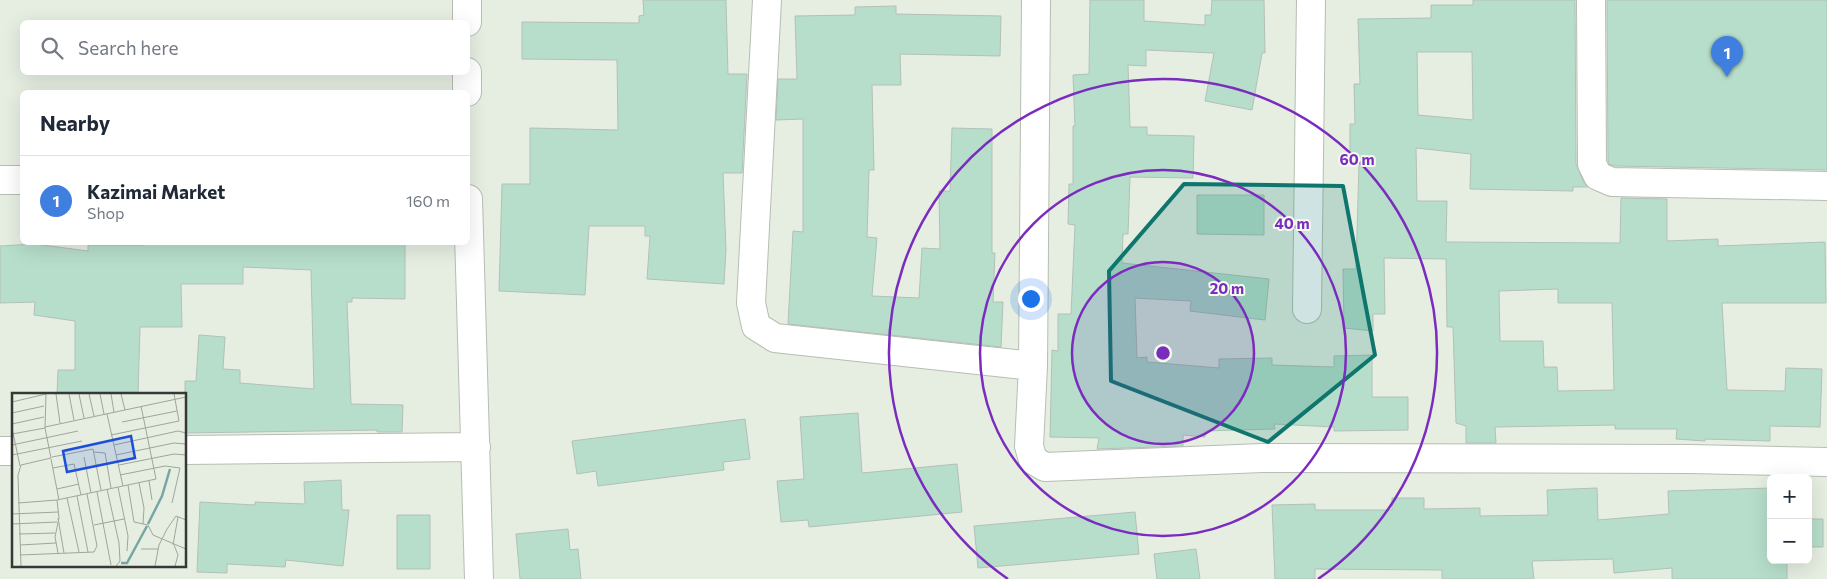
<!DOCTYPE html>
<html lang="en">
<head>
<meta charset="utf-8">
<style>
	:root { --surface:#fff; --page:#f6f6f7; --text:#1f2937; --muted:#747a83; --line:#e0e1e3; --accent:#ea580c }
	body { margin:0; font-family:Commissioner,sans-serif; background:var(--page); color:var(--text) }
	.controls { position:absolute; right:15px; bottom:15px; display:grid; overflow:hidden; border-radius:8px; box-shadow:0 5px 20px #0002 }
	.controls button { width:45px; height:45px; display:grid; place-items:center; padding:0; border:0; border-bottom:1px solid var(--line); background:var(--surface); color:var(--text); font:25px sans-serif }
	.you { position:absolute; left:1030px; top:298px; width:18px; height:18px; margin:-12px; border:4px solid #fff; border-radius:50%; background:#1a73e8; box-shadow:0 0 0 8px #1a73e833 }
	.badge { display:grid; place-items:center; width:32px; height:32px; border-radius:50%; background:var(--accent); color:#fff; font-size:16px; font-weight:700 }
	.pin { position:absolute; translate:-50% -41px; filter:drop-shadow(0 1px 2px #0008) }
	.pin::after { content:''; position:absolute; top:26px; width:18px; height:15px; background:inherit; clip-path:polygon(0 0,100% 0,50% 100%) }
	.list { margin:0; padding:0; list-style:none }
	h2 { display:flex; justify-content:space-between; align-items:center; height:65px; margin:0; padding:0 20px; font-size:21px }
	h2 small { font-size:16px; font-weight:400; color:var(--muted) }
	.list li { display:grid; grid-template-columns:32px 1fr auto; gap:15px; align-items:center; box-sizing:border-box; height:90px; padding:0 20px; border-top:1px solid var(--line) }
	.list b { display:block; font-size:19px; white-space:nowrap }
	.list p { margin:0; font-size:16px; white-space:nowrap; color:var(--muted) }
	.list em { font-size:16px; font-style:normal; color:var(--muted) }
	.icon { flex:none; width:28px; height:28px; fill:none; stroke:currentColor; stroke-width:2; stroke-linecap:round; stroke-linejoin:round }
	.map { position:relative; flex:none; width:1827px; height:579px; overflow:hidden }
	.search { position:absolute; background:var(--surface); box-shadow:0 5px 20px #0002; left:20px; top:20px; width:450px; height:55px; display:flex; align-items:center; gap:12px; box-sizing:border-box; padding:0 18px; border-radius:8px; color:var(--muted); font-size:19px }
	.panel { position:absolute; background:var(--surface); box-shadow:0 5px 20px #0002; left:20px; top:90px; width:450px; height:155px; border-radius:8px }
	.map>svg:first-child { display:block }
	.building { fill:#b7decb; stroke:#b2c0b9; fill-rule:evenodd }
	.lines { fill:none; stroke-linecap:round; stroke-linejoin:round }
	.street-casing { stroke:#b6beb3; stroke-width:30 }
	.street { stroke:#fff; stroke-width:28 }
	.marked { fill:#0f766e; fill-opacity:0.2; stroke:#0f766e; stroke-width:4; stroke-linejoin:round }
	.ring { fill:none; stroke:#7b2cbf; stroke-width:2.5 }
	.inset-river { fill:none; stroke:#78a6a4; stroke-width:2.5 }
	.inset-road { fill:none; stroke:#9fa59c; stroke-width:1 }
	.view { fill:#1d4ed8; fill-opacity:0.15; stroke:#1d4ed8; stroke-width:2.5 }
	.inset-edge { fill:none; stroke:#353834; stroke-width:2.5 }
	.centre { fill:#7b2cbf; stroke:#f3fbef; stroke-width:2.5 }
	.ring-label { font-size:15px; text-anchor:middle; font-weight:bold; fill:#7b2cbf; stroke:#f3fbef; stroke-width:4; stroke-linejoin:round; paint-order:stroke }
</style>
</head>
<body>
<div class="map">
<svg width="1827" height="579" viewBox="0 0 1827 579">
	<rect width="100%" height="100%" fill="#e6eee2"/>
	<path class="building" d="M643,0H726L728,74H747L742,173H723L726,250L724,284L647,279L650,236H645V226H589L585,295L499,291L502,184H530V128L618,130L617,60L522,59V22L639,23V16L644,15Z
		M1090,0H1144V21L1205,25V15H1211L1212,0H1264L1265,53H1262L1252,110L1205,101L1214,53L1146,50V66L1128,65L1130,127H1147V135L1194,136L1193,178L1130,177L1128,234H1123L1122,263L1269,279L1265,320L1190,311L1191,301L1135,298L1137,358L1147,357V362L1219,368V359L1272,358V365L1334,367V356L1372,355V397H1408V430L1334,431V427L1274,424L1275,429L1205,431V437L1183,435V446L1097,449L1099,438L1050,437L1052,350L1058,351V314H1071L1075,225L1068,224L1069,184H1073V126H1075L1073,75L1089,74Z
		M1473,0H1575L1576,164L1584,183L1588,187H1573V191L1470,189L1471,154L1416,148L1417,201H1447L1446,242L1620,243L1621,198L1667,199V241L1718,239V246L1825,242L1826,303H1722L1727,390L1785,391L1786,368L1822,369L1820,427L1770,426V441L1705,439V441L1676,439L1677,429H1615V425L1495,427L1496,443H1466V426L1456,423L1453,327H1447L1446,259L1384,258L1385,314H1373V331L1344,328L1343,269H1356L1359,163H1350V124H1355L1354,84H1360L1358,19L1431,18V5H1473ZM1417,52H1472L1473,120L1418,115ZM1558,289V303H1612L1614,390L1558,391L1557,367H1544L1543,341H1500L1499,291Z
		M1607,0H1827V170L1615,166L1609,164L1608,160Z
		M896,6V14L1001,16L1000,56L900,54L901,85H872L874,170H869L867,237L877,238L872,296L919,298L922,248L940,249L939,191H950L952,128L992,129V253H995L993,302H1003L1001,347L788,324L793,231L803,232V119L776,120L778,79H797L795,16L855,15V7Z
		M1197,195H1264V235L1197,234Z
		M144,242H405V299L352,298V302H347L351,404L403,405L402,432H377V430L185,433V381H196L199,335L225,337L223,369L240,370V383L314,389L311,270L243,267V284H181L182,327H140L138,394H57L58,370H75V321L34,315L35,302L0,303V246L35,244L88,251V245H144Z
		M858,413L862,473L957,464L962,512L809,527L808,520L781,522L777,481L804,479L800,417Z
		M745,419L750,459L723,462L724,470L598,486L596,471L577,474L572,441Z
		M341,480L342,510H349L343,566L286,560L285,567L227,564V573L197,572L200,502L255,505V502L305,504L304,482Z
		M1597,488L1598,520L1669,514L1668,491L1771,488V560H1787V579H1672V568L1614,573L1613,559L1532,561L1534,579H1442V570L1315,569V579H1275L1272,505L1315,504V510H1392V498H1424V509L1480,508V516L1548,515L1547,490Z
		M1135,512L1139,554L978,568L974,526Z
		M397,515H430V569H397Z
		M1808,519H1823V547H1808Z
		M568,529L570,550L578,549L581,579H520L516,534Z
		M1196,549L1200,579H1157L1154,554Z"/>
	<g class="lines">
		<g class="street-casing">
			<path id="street" d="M767,0L751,303L756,326L775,338L1033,366
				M1036,0L1033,366L1029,446L1033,460L1045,467L1262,458L1690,459L1827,462
				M1591,0L1592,164L1598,176L1612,182L1827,186
				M467,22V0
				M467,92V72
				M0,180H22
				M468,199L479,579
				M1307,309L1311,0
				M185,450L476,447
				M0,451H14"/>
		</g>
		<use href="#street" class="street"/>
	</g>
	<path class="marked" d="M1184,184L1343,186L1375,355L1268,442L1111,381L1109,271Z"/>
	<circle cx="1163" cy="353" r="91" fill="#7b2cbf" fill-opacity=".12"/>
	<g class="ring">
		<circle cx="1163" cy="353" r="91"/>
		<circle cx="1163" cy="353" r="183"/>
		<path d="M1008 579A274 274 0 1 1 1318 579"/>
	</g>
	<g transform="translate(12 393)">
		<rect width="174" height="174" fill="#e6eee2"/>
		<path class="inset-river" d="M136,131L150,103L158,76M109,170H115L135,133"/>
		<path class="inset-road" d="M44,1L48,30M57,1L62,27M67,1L72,25M77,1L82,23M88,1L92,21M99,1L102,19M109,1L113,17M0,9L34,1M0,20L32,13M110,29L165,18M0,31L32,24M33,34L174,4M0,35L8,73M0,41L33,35M99,42L167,28L162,1M0,52L66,38M102,52L166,38L174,40M82,59L93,60L99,95M0,62L70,48M104,62L162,50L174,51M40,64L81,56L89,97M72,64L79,100M39,66L47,107M107,72L162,61L174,62M41,75L62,71L69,102M108,82L153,73L168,75L160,110M137,88L140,107M127,90L132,115L131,131M116,92L122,129L136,132L141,142L174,156M111,93L144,86L129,13M106,94L116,143L115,158M45,96L67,91M95,96L107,150L108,168L104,173M85,99L99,172M65,103L76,159M55,105L67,159M45,107L47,125L43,144L46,160M6,110L45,107L111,93L95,21M0,121L46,119M46,125L52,160M0,131L45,129M82,132L112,126M7,141L43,140M8,152L44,150M161,152L166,124M162,152L166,162L163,173M129,156H146M8,162L82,159L85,153L75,101M9,173L6,82L9,72L39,65L33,35L34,1M143,173L147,152L155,136L164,123L174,127"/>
		<path class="view" d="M119,43L123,65L55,79L51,58Z"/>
		<rect width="174" height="174" class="inset-edge"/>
	</g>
	<circle cx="1163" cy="353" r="8" class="centre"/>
	<g class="ring-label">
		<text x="1357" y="165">60 m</text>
		<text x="1292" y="229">40 m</text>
		<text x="1227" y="294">20 m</text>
	</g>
</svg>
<div class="controls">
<button>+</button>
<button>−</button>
</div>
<div class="you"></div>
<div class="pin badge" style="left:1727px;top:77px;background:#3f7fe0">1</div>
<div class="search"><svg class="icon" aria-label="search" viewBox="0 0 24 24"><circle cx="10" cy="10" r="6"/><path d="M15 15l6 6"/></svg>Search here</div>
<section class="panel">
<h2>Nearby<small></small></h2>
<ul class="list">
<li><span class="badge" style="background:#3f7fe0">1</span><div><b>Kazimai Market</b><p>Shop</p></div><em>160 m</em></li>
</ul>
</section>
</div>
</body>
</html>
